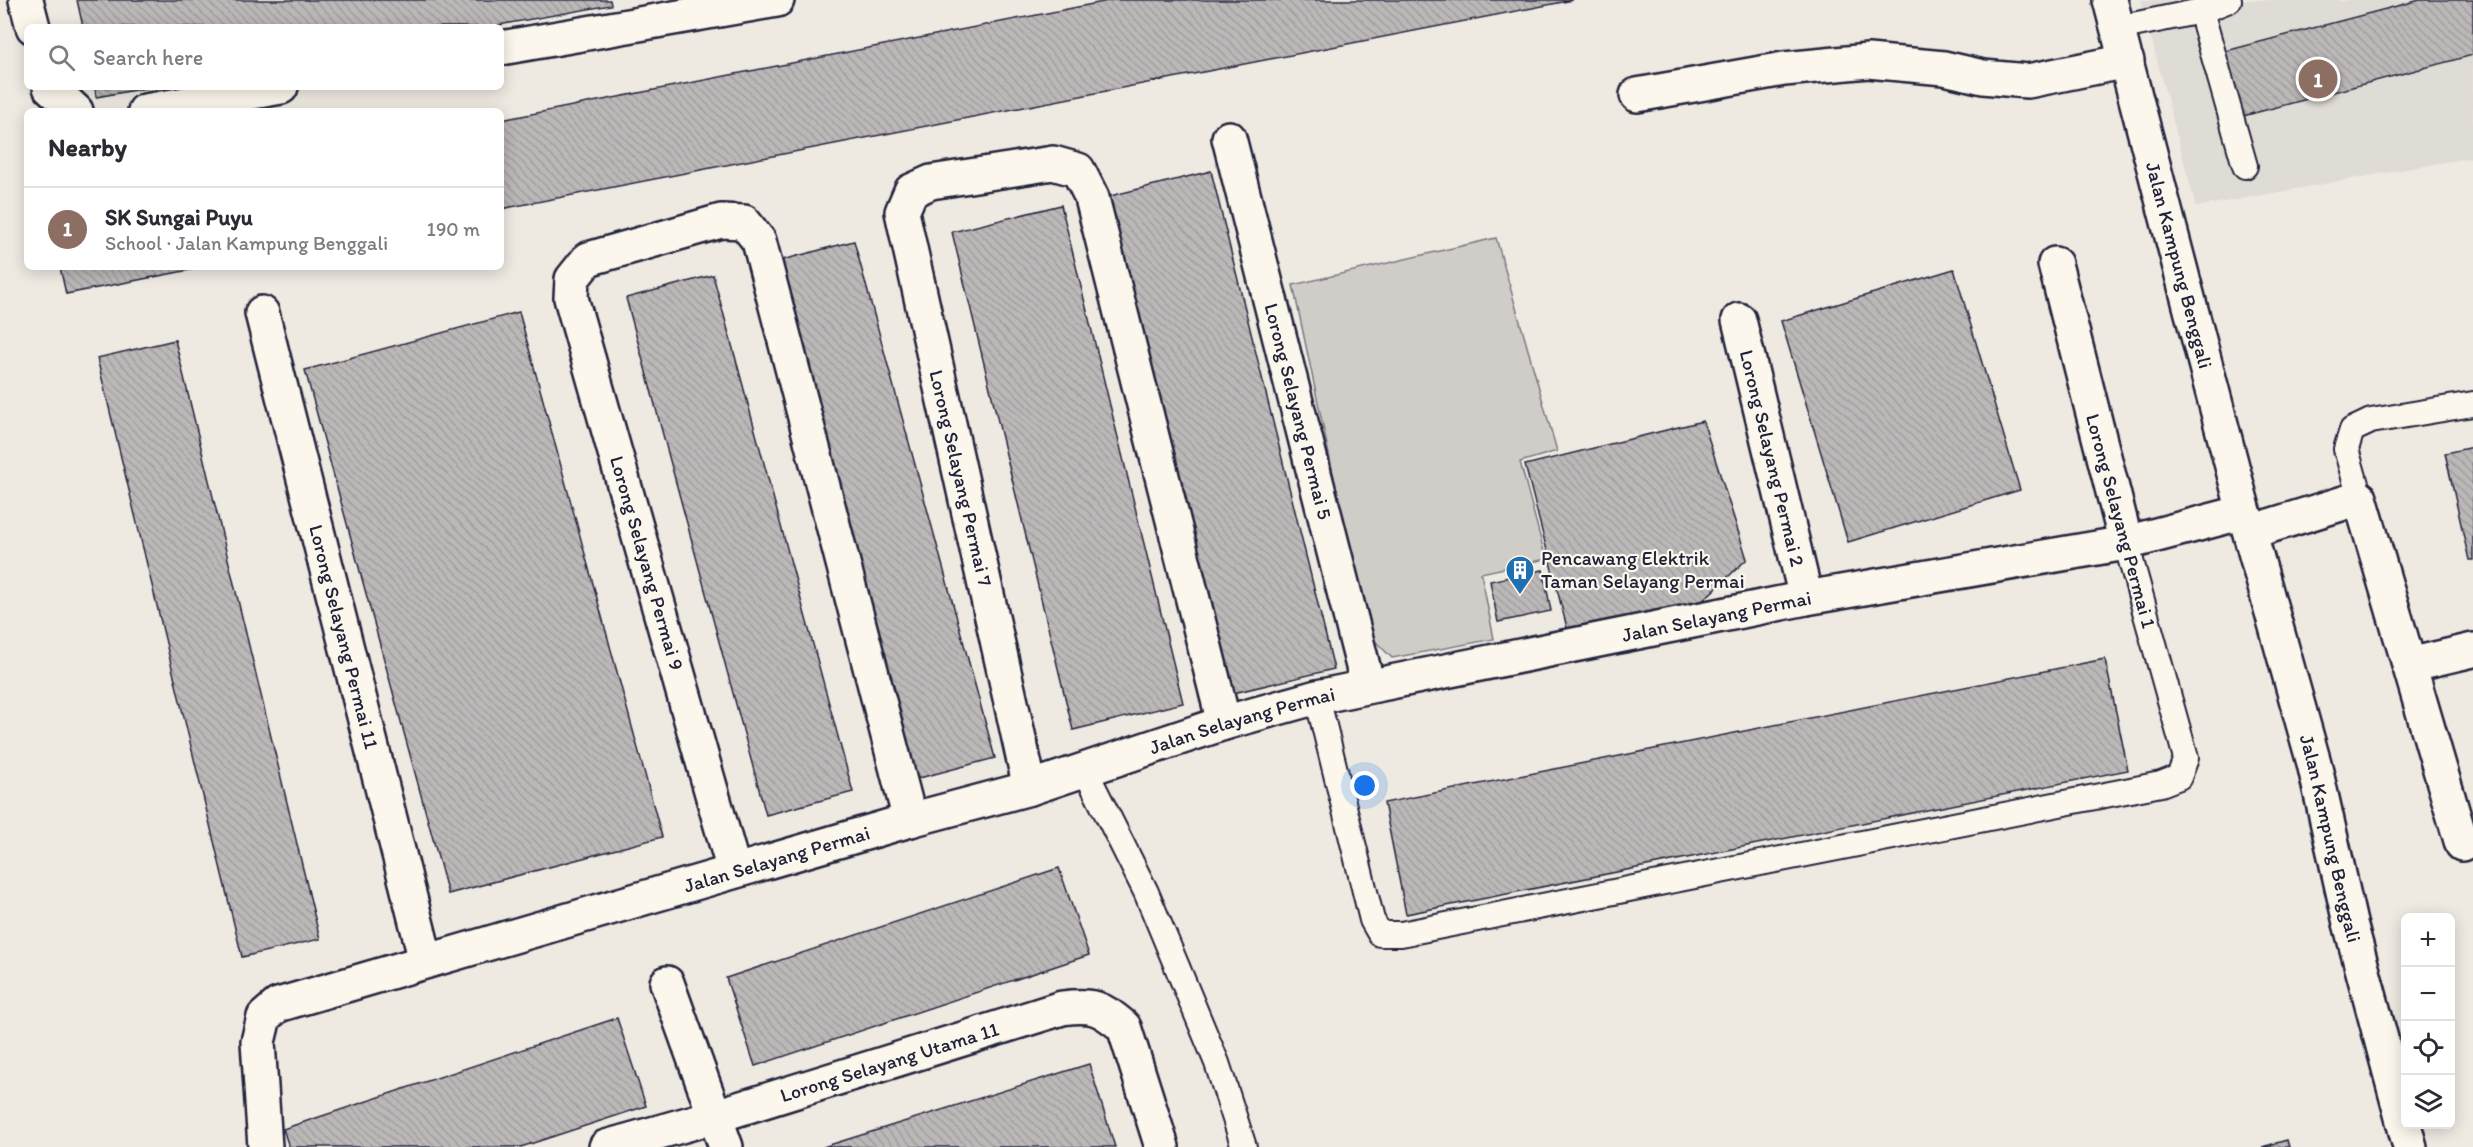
<!DOCTYPE html>
<html lang="en">
<head>
<meta charset="utf-8">
<style>
	:root { --surface:#fff; --page:#f2f2f3; --text:#2b2b33; --muted:#7c7c81; --line:#e1e1e2; --accent:#1f6fb2 }
	body { margin:0; font-family:Itim,sans-serif; background:var(--page); color:var(--text) }
	.controls { position:absolute; right:18px; bottom:18px; display:grid; overflow:hidden; border-radius:9px; box-shadow:0 3px 15px #0003 }
	.controls button { width:54px; height:54px; display:grid; place-items:center; padding:0; border:0; border-bottom:2px solid var(--line); background:var(--surface); color:var(--text); font:30px sans-serif }
	.you { position:absolute; left:1365px; top:786px; width:21px; height:21px; margin:-15px; border:4px solid #fff; border-radius:50%; background:#1a73e8; box-shadow:0 0 0 9px #1a73e833 }
	.badge { display:grid; place-items:center; width:39px; height:39px; border-radius:50%; background:var(--accent); color:#fff; font-size:20px; font-weight:700 }
	.pin { position:absolute; translate:-50% -50%; border:3px solid #fff; box-shadow:0 2px 6px #0006 }
	.list { margin:0; padding:0; list-style:none }
	h2 { display:flex; justify-content:space-between; align-items:center; height:78px; margin:0; padding:0 24px; font-size:26px }
	h2 small { font-size:20px; font-weight:400; color:var(--muted) }
	.list li { display:grid; grid-template-columns:39px 1fr auto; gap:18px; align-items:center; box-sizing:border-box; height:84px; padding:0 24px; border-top:2px solid var(--line) }
	.list b { display:block; font-size:22px; white-space:nowrap }
	.list p { margin:0; font-size:20px; white-space:nowrap; color:var(--muted) }
	.list em { font-size:20px; font-style:normal; color:var(--muted) }
	.icon { flex:none; width:33px; height:33px; fill:none; stroke:currentColor; stroke-width:2; stroke-linecap:round; stroke-linejoin:round }
	.map { position:relative; flex:none; width:2473px; height:1147px; overflow:hidden }
	.search { position:absolute; background:var(--surface); box-shadow:0 3px 15px #0003; left:24px; top:24px; width:480px; height:66px; display:flex; align-items:center; gap:15px; box-sizing:border-box; padding:0 21px; border-radius:9px; color:var(--muted); font-size:22px }
	.panel { position:absolute; background:var(--surface); box-shadow:0 3px 15px #0003; left:24px; top:108px; width:480px; height:162px; border-radius:9px }
	.map>svg:first-child { display:block }
	.built { fill:#dfdbd5 }
	.green { fill:#d0cdc9; stroke:#797882; stroke-width:1.5 }
	.building { fill:url(#building-back-hatch); stroke:#22223b; stroke-width:1.5 }
	.lines { fill:none; stroke-linecap:round; stroke-linejoin:round }
	.lane-casing { stroke:#22223b; stroke-width:28 }
	.street-casing { stroke:#22223b; stroke-width:38 }
	.lane { stroke:#fbf7ec; stroke-width:24 }
	.street { stroke:#fbf7ec; stroke-width:33 }
	.labels { text-anchor:middle; stroke-width:4.5; stroke-linejoin:round; paint-order:stroke }
	.street-label { font-size:20px; fill:#22223b; stroke:#fbf7ec }
	.poi-label { font-size:20px; fill:#22223b; stroke:#fbf7ec; text-anchor:start }
</style>
</head>
<body>
<div class="map">
<svg width="2473" height="1147" viewBox="0 0 2473 1147">
	<defs>
		<pattern id="building-back-hatch" width="6" height="6" patternUnits="userSpaceOnUse" patternTransform="scale(1.5)"><rect width="6" height="6" fill="#bcb8b8"/><path d="M-1 5l2 2M0 0l6 6M5-1l2 2" fill="none" stroke="#a19e9f"/></pattern>
	</defs>
	<rect width="100%" height="100%" fill="#eeeae2"/>
	<filter id="ink" filterUnits="userSpaceOnUse"><feTurbulence type="fractalNoise" baseFrequency=".0167" numOctaves="2"/><feDisplacementMap in="SourceGraphic" scale="12" xChannelSelector="R" yChannelSelector="G"/><feConvolveMatrix kernelMatrix="1 2 1 2 8 2 1 2 1" color-interpolation-filters="sRGB"/></filter>
	<g filter="url(#ink)">
		<path class="built" d="M2141,0H2473V157L2196,207Z"/>
		<path class="green" d="M1496,238L1557,451L1520,462L1546,559L1481,573L1494,639L1392,658L1367,633L1293,285Z"/>
		<path class="building" d="M77,0H610L611,5L487,27H83Z
			M1113,0H1573L501,209V120Z
			M2420,0H2473V55L2239,117L2222,52Z
			M95,87H152L96,97Z
			M1211,171L1334,669L1225,695L1102,198Z
			M1061,205L1183,703L1073,730L952,232Z
			M854,241L995,758L908,781L767,264Z
			M60,267H205L66,294Z
			M1954,269L2020,490L1848,542L1781,321Z
			M713,275L853,792L766,815L626,298Z
			M519,312L662,837L448,894L305,370Z
			M175,340L320,939L242,957L97,358Z
			M1703,421L1747,559L1698,605L1567,628L1525,465Z
			M2473,447V560H2469L2445,453Z
			M1543,570L1551,611L1498,622L1490,581Z
			M2105,659L2128,770L1406,914L1384,803Z
			M1059,868L1089,955L755,1066L726,978Z
			M617,1018L646,1106L521,1147H289L283,1129Z
			M1089,1064L1115,1147H823Z
			M2287,1140L2289,1147H2262Z"/>
		<g class="lines">
			<g class="lane-casing">
				<path id="lane" d="M2201,11L2245,166
					M2118,28L2201,11L2229,0
					M2360,498L2346,449L2352,430L2371,421L2473,404
					M1317,697L1372,920L1380,934H1401L2161,784L2179,777L2186,758L2126,543
					M1085,770L1146,892L1217,1063L1244,1147"/>
			</g>
			<g class="street-casing">
				<g id="street">
					<path d="M26,0L33,27"/>
					<path id="s1" d="M2110,0L2244,512L2314,763L2350,923L2410,1147"/>
					<path d="M501,48L777,0"/>
					<path d="M50,87L76,111"/>
					<path d="M1637,95L1784,69L1868,61L1944,68L1983,77L2028,81L2127,61"/>
					<path d="M145,111L281,87"/>
					<path id="s2" d="M1229,138L1368,686"/>
					<path d="M2055,264L2126,543"/>
					<path id="s3" d="M262,313L426,961"/>
					<path id="s4" d="M1739,320L1806,598"/>
					<path d="M2250,532L2360,498L2462,844"/>
					<path d="M2409,665L2473,650"/>
					<path d="M1030,788L902,212L911,191L931,182L1053,163L1078,170L1092,198L1224,723"/>
					<path d="M734,871L571,298L572,279L588,259L721,221L744,222L759,241L910,820"/>
					<path d="M667,983L726,1147"/>
					<path id="s5" d="M265,1147L258,1042L264,1017L278,1005L910,820L1030,788L1224,723L1317,697L1806,598L2126,543L2244,512"/>
					<path id="s6" d="M606,1147L716,1116L1062,1008C1093,1004 1100,1007 1124,1027L1162,1147"/>
				</g>
			</g>
			<use href="#lane" class="lane"/>
			<use href="#street" class="street"/>
		</g>
	</g>
	<defs>
		<g id="building-pin" transform="scale(1.5)"><path d="M0 17L-7.5 6A9.5 9.5 0 1 1 7.5 6Z" fill="#1f6fb2" stroke="#fbf7ec"/><path d="M-4-6H4V6H1V3H-1V6H-4ZM-2.5-4.3h1.7v1.8h-1.7ZM.8-4.3h1.7v1.8H.8ZM-2.5-1h1.7V.8h-1.7ZM.8-1h1.7V.8H.8Z" fill="#fff"/></g>
	</defs>
	<g fill-rule="evenodd">
		<use href="#building-pin" x="1520" y="570"/>
	</g>
	<g class="labels">
		<g class="street-label">
			<text dy="7" stroke="none"><textPath href="#s1" startOffset="274">Jalan Kampung Benggali</textPath></text>
			<text dy="7" stroke="none"><textPath href="#s2" startOffset="282">Lorong Selayang Permai 5</textPath></text>
			<text dy="7" stroke="none"><textPath href="#s4" startOffset="142">Lorong Selayang Permai 2</textPath></text>
			<text transform="translate(961 478) rotate(77)" y="7">Lorong Selayang Permai 7</text>
			<text transform="translate(2121 521) rotate(75)" y="7">Lorong Selayang Permai 1</text>
			<text transform="translate(647 563) rotate(74)" y="7">Lorong Selayang Permai 9</text>
			<text dy="7" stroke="none"><textPath href="#s5" startOffset="1641">Jalan Selayang Permai</textPath></text>
			<text dy="7" stroke="none"><textPath href="#s3" startOffset="334">Lorong Selayang Permai 11</textPath></text>
			<text dy="7" stroke="none"><textPath href="#s5" startOffset="1155">Jalan Selayang Permai</textPath></text>
			<text dy="7" stroke="none"><textPath href="#s1" startOffset="867">Jalan Kampung Benggali</textPath></text>
			<text dy="7" stroke="none"><textPath href="#s5" startOffset="669">Jalan Selayang Permai</textPath></text>
			<text dy="7" stroke="none"><textPath href="#s6" startOffset="296">Lorong Selayang Utama 11</textPath></text>
		</g>
		<g class="poi-label">
			<text x="1541" y="565">Pencawang Elektrik<tspan x="1541" dy="23">Taman Selayang Permai</tspan></text>
		</g>
	</g>
</svg>
<div class="controls">
<button>+</button>
<button>−</button>
<button><svg class="icon" aria-label="locate" viewBox="0 0 24 24"><circle cx="12" cy="12" r="6"/><path d="M12 2v4M12 18v4M2 12h4M18 12h4"/></svg></button>
<button><svg class="icon" aria-label="layers" viewBox="0 0 24 24"><path d="M12 4l9 5-9 5-9-5zM3 14l9 5 9-5"/></svg></button>
</div>
<div class="you"></div>
<div class="pin badge" style="left:2318px;top:79px;background:#8d6e63">1</div>
<div class="search"><svg class="icon" aria-label="search" viewBox="0 0 24 24"><circle cx="10" cy="10" r="6"/><path d="M15 15l6 6"/></svg>Search here</div>
<section class="panel">
<h2>Nearby<small></small></h2>
<ul class="list">
<li><span class="badge" style="background:#8d6e63">1</span><div><b>SK Sungai Puyu</b><p>School · Jalan Kampung Benggali</p></div><em>190 m</em></li>
</ul>
</section>
</div>
</body>
</html>
